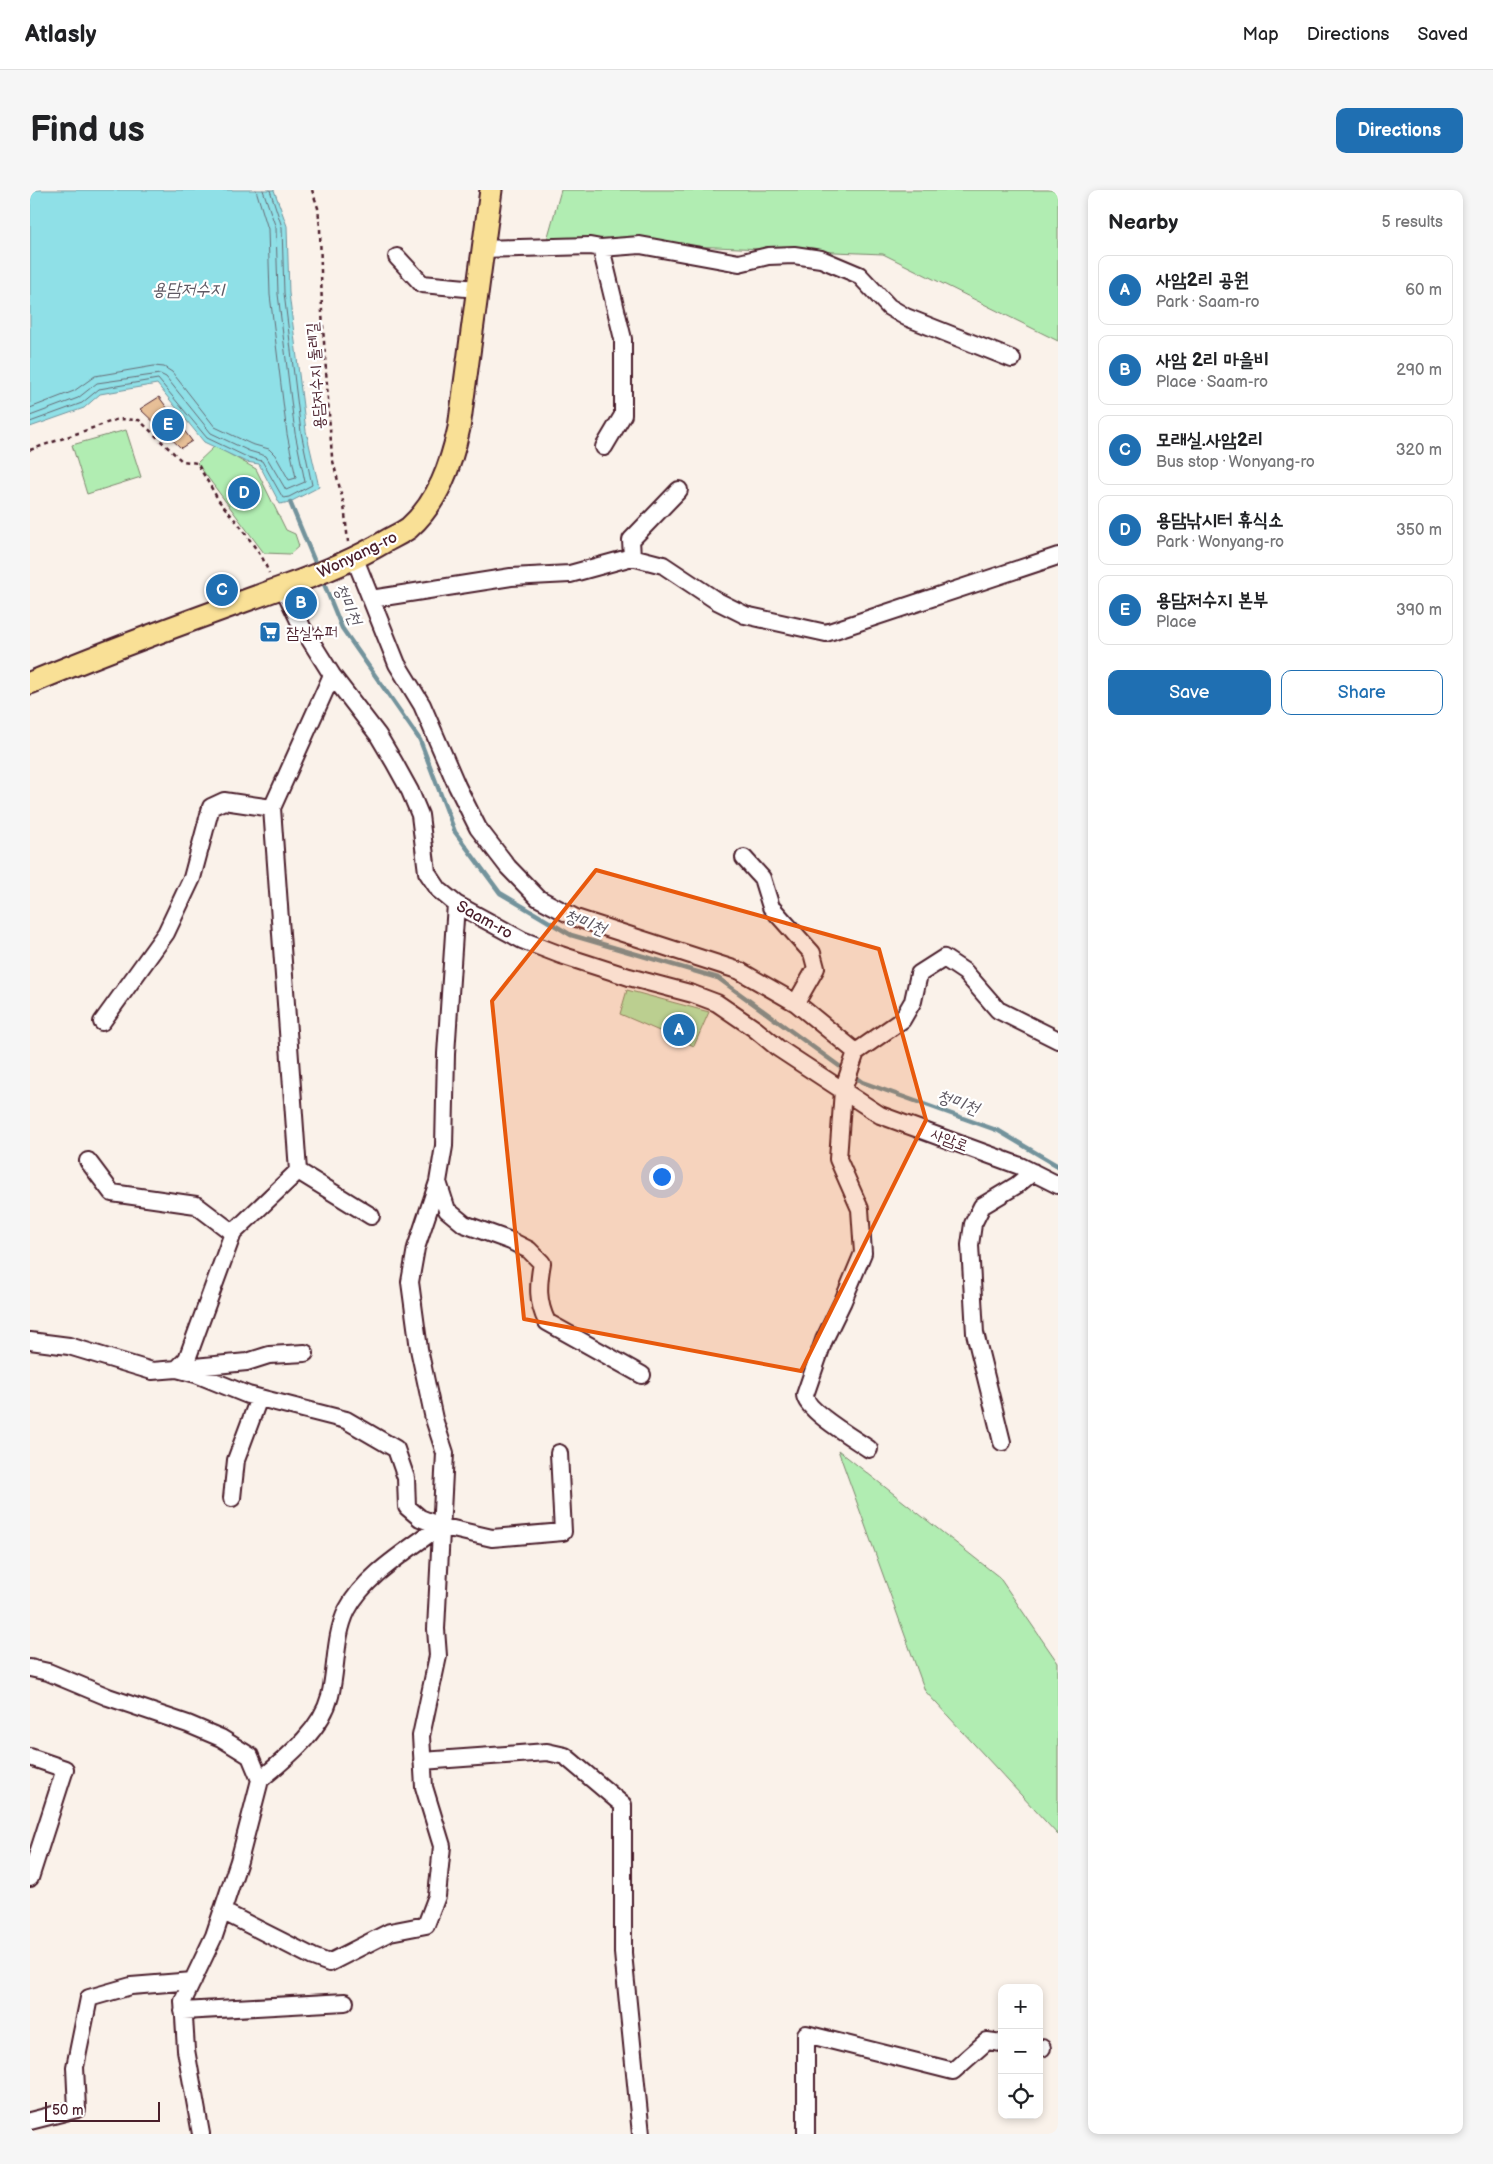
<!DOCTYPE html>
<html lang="en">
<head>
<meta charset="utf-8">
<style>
	:root { --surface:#fff; --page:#f6f6f6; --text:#202124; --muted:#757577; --line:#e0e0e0; --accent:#1f6fb2 }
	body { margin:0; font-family:"Balsamiq Sans","Poor Story",sans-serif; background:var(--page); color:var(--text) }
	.controls { position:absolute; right:15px; bottom:15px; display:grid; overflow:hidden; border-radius:10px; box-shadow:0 2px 8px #0003 }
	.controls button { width:45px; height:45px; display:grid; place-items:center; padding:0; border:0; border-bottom:1px solid var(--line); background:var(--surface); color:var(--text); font:25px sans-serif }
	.scale { position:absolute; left:15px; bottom:12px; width:115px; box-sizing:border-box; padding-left:5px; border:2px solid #4a1f2b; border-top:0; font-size:14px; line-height:18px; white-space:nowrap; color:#4a1f2b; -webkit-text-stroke:4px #fff; paint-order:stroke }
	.you { position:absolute; left:631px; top:986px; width:18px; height:18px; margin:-12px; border:4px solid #fff; border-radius:50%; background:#1a73e8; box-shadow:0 0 0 8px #1a73e833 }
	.badge { display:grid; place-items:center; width:32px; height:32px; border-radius:50%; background:var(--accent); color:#fff; font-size:16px; font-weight:700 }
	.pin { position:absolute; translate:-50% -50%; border:2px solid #fff; box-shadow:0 1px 5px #0006 }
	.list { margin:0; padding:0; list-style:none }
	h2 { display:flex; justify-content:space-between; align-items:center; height:65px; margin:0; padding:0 20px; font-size:21px }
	h2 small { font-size:16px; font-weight:400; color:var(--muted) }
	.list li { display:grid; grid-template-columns:32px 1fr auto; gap:15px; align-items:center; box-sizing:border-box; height:70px; margin:0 10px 10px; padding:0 10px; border:1px solid var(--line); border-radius:10px }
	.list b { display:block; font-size:19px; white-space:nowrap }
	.list p { margin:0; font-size:16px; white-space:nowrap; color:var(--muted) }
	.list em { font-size:16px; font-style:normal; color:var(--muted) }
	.actions { display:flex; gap:10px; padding:15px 20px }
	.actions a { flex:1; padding:11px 0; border:1px solid var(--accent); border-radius:10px; text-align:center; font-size:18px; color:var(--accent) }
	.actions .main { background:var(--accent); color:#fff }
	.icon { flex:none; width:28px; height:28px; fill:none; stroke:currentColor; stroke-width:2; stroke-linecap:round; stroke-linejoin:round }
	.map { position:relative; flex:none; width:1028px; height:1944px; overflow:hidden; border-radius:10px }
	header { display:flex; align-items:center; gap:30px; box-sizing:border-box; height:70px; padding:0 25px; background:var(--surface); border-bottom:1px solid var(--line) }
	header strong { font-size:24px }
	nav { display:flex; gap:28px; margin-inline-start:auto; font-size:18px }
	.intro { display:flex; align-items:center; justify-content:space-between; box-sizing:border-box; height:120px; padding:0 30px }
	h1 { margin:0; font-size:35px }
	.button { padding:12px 22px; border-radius:10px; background:var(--accent); color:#fff; font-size:18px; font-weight:700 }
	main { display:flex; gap:30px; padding:0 30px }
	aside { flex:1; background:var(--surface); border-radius:10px; box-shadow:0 2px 8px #0003 }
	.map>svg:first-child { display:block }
	.green { fill:#b1edb2; stroke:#7e866e }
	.water { fill:#8fe0e7; stroke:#73939c }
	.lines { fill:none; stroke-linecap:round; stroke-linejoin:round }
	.shore { stroke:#666c76; stroke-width:1 }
	.stream { stroke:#73939c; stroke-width:4.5 }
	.building { fill:#e7bf97; stroke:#4a1f2b }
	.minor-casing { stroke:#4a1f2b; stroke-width:20 }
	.major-casing { stroke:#4a1f2b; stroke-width:25 }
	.path { stroke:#4a1f2b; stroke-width:2.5; stroke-dasharray:4 4; stroke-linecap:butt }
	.minor { stroke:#fff; stroke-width:16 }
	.major { stroke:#f9e096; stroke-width:21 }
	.marked { fill:#e8590c; fill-opacity:0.2; stroke:#e8590c; stroke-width:4; stroke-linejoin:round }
	.labels { text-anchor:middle; stroke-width:4.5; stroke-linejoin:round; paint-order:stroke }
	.street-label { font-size:16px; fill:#4a1f2b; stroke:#fff }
	.poi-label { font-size:16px; fill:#4a1f2b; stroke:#fff; text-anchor:start }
	.water-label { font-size:18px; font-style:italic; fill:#5f5963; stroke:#fff }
</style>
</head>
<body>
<header>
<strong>Atlasly</strong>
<nav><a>Map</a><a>Directions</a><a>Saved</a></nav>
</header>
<div class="intro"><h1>Find us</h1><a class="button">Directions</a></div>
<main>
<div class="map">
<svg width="1028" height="1944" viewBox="0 0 1028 1944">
	<rect width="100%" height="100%" fill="#faf2ea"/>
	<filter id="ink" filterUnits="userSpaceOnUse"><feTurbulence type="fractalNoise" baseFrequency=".02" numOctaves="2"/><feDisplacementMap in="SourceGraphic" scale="10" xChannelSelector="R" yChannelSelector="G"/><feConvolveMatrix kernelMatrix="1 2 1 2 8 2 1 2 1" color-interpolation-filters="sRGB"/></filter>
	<g filter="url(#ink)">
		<path class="green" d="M531,0H1028V151L853,64L517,50Z
			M96,240L111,287L57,304L42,255Z
			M185,256L226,279L256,340L265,344L269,356L260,364L234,363L167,273Z
			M597,800L679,822L664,856L590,824Z
			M808,1260L969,1387L1028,1473V1645L895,1501Z"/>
		<path class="water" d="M0,0H244L257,36L259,103L276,241L289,297L260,312L250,314L229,274L216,272L174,252L127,194L70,204L54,218L0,237Z"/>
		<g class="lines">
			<path class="shore" d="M0,218L44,201L65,186L124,176L134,177L142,182L185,237L221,254L239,259L245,265L259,290L266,288L257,244L240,105L238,39L226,0
				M0,226L48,208L67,193L130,184L136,187L181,243L219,261L236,266L256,300L275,292L265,243L248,104L246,38L233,0
				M0,232L52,213L69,199L128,189L177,248L217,267L232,271L253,308L259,307L282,295L271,242L254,103L252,37L240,0"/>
			<path class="stream" d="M260,312L287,377
				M292,389L312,438L390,550L425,642L470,703L541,745L688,788L816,881
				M822,885L832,892L969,941L1028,976"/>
		</g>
		<path class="building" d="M129,207L162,251L151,258L110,219Z"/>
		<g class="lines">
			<g class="minor-casing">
				<path id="minor" d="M571,58L593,149V225L574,257
					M452,59L560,56L571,58L610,55L709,73L738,66L764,65L791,69L829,85L859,117L876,127L982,169
					M367,67L392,94L447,99
					M602,367L601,350L649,300
					M325,369L341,409L481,387L540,384L602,367L633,375L687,411L715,425L796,443L1028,366
					M253,397L272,437L302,485L348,545L364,572L380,601L390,625L397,682L409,700L426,714L492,750L531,765L599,787L663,804L687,813L725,839L748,858L850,925L990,976L1028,995
					M341,409L367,474L392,515L427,596L448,638L478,677L508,708L546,728L710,781L766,813L826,862
					M714,668L732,688L741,717L782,763L786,778L766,813
					M72,832L136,743L162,688L181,617L194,611L242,618
					M58,971L82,1003L166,1015L203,1043
					M268,981L242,618L302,485
					M268,981L341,1026
					M408,992L417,1020L434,1034L481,1051L499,1060L512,1073C508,1095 507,1112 517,1132L612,1185
					M0,1151L39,1156L122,1181L147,1179L157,1169L203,1043L268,981
					M154,1178L217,1172L239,1165L275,1163
					M147,1179L166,1184L218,1205L316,1230L366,1259L376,1288L377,1317L390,1328L410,1336L462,1348L533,1342L529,1263
					M972,1252L945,1143L940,1055L943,1034L952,1016L987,995L1003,982
					M839,1259C826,1250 775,1220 775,1205L794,1150L813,1111L833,1063L830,1019L808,969L813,900L826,862L872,830L883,811L889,784L914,768L935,782L968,820L1028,850
					M202,1308L206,1270L229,1208
					M0,1478L18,1482L78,1507L158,1534L191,1548L220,1566L230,1590L209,1671L184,1746L153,1811L156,1860L171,1944
					M0,1567L35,1579L0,1688
					M392,1571L517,1562L535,1566L593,1615V1763L611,1944
					M230,1590C256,1568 291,1541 300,1506C307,1478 304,1447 317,1420C335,1385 380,1359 410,1336
					M192,1721L283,1767L299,1773L360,1742L396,1735L407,1706L412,1656L394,1597L391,1546L408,1466L406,1439L415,1263L404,1229L389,1159L380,1092L386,1058L408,992L414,956L416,864L426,714
					M153,1821L315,1812
					M1009,1858H1012
					M0,1931L47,1919L45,1877L59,1808L101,1796L163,1791
					M776,1944V1844L923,1881L957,1851L972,1853"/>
			</g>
			<g class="major-casing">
				<path id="major" d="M0,493C84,458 170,427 256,396C290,384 324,370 356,351C363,347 372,343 379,338C408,312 421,275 429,238L461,0"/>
			</g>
			<path class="path" d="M282,0L288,18L290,38L292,123L302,267L314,315L318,352
				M0,260L88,229L109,230L152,271L167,273L189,311L211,337L233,369L239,383"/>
			<use href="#minor" class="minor"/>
			<use href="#major" class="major"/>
		</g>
	</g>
	<path class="marked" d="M566,680L849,759L896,930L771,1181L494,1129L462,811Z"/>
	<defs>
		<g id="supermarket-square" transform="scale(1.125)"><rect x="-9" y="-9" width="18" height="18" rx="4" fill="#1f6fb2" stroke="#fff"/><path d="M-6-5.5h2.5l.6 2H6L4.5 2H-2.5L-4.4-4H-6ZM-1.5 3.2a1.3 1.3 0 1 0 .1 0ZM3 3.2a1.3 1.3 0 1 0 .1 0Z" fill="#fff"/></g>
	</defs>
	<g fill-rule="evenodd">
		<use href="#supermarket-square" x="240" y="442"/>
	</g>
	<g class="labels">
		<g class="street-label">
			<text transform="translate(285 186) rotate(-94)" y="6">용담저수지 둘레길</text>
			<text transform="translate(327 364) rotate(-26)" y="6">Wonyang-ro</text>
			<text transform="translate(455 729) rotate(29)" y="6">Saam-ro</text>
			<text transform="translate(920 949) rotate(21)" y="6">사암로</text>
		</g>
		<g class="poi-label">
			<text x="256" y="448">잠실슈퍼</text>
		</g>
		<g class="water-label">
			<text x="158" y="105">용담저수지</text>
			<text transform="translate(318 414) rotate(66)" y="6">청미천</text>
			<text transform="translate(555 732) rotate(22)" y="6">청미천</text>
			<text transform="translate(928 912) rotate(20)" y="6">청미천</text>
		</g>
	</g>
</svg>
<div class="controls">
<button>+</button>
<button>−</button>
<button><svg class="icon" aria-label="locate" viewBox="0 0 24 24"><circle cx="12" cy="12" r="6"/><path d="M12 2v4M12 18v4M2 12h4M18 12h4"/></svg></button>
</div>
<div class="scale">50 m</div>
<div class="you"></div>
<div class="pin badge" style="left:649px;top:840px">A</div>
<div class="pin badge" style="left:271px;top:413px">B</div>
<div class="pin badge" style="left:192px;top:400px">C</div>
<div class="pin badge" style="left:214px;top:303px">D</div>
<div class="pin badge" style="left:138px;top:235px">E</div>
</div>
<aside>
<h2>Nearby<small>5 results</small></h2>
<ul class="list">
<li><span class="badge">A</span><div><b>사암2리 공원</b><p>Park · Saam-ro</p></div><em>60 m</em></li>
<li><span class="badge">B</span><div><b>사암 2리 마을비</b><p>Place · Saam-ro</p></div><em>290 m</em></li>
<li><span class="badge">C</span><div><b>모래실.사암2리</b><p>Bus stop · Wonyang-ro</p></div><em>320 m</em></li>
<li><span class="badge">D</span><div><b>용담낚시터 휴식소</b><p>Park · Wonyang-ro</p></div><em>350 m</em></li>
<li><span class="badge">E</span><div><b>용담저수지 본부</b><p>Place</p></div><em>390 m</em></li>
</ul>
<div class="actions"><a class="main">Save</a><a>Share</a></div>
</aside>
</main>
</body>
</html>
